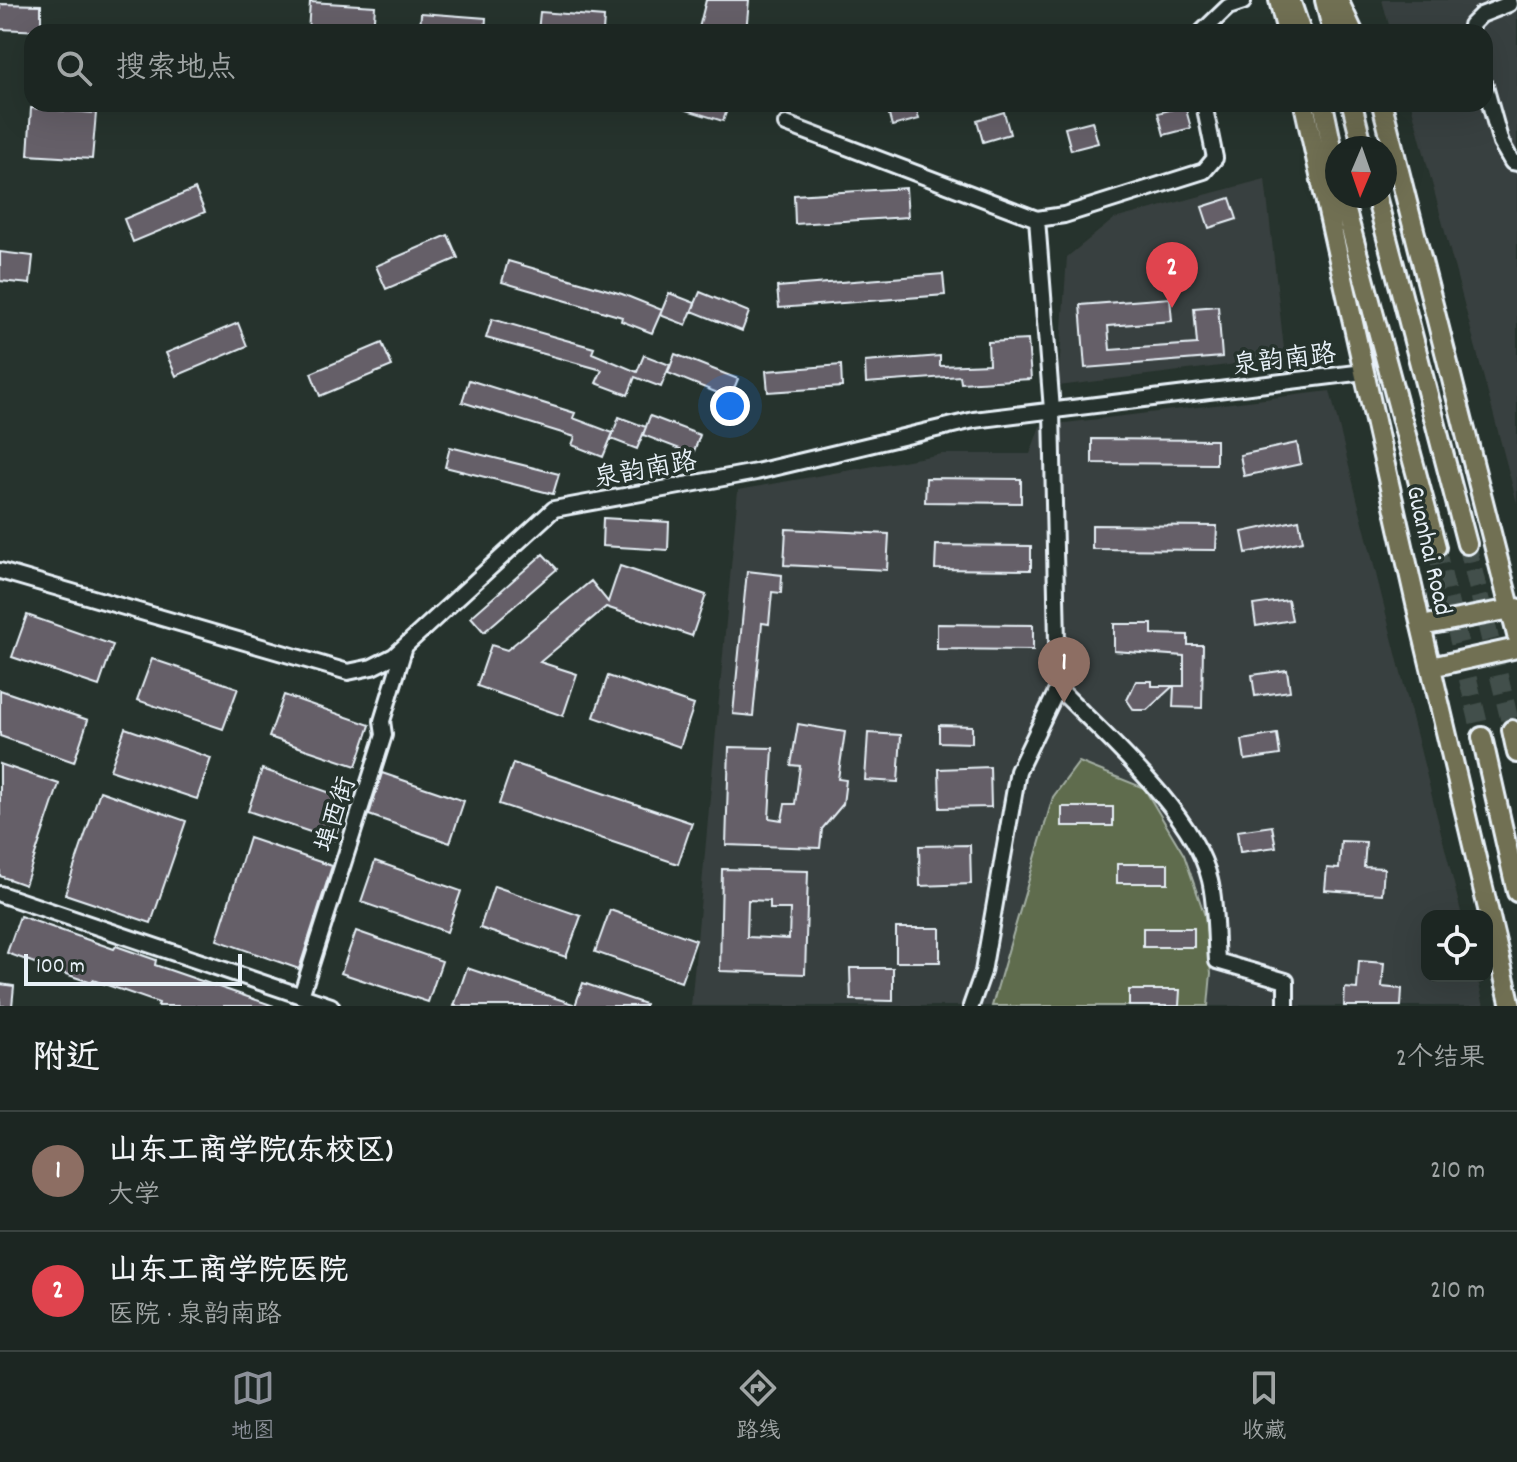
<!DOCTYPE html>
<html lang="zh">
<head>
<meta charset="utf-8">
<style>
	:root { --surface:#1c2622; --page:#252e2a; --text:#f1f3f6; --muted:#a0a5a5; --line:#3a4340; --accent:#8c9099 }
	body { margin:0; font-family:Dekko,"LXGW WenKai TC",sans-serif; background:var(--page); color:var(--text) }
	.controls { position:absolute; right:24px; bottom:24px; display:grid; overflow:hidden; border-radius:16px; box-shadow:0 8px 32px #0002 }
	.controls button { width:72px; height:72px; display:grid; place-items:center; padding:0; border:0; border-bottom:2px solid var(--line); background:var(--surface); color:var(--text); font:40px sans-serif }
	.compass { position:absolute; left:1325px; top:136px; width:72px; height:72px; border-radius:50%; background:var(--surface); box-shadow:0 8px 32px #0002; rotate:182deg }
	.scale { position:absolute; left:24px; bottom:20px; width:218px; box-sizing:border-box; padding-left:8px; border:4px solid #e8f1f8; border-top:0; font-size:22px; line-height:28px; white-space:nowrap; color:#e8f1f8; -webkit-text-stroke:6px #26332d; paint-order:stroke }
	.you { position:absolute; left:730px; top:406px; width:28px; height:28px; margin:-20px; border:6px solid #fff; border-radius:50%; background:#1a73e8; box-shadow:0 0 0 12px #1a73e833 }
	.badge { display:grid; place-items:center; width:52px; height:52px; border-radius:50%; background:var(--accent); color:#fff; font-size:26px; font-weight:700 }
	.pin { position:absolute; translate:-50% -66px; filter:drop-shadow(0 2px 4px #0008) }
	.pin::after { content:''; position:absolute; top:42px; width:28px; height:24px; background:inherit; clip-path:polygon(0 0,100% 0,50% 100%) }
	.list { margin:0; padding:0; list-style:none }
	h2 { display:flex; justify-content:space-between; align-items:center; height:104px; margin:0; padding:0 32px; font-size:34px }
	h2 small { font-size:26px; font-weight:400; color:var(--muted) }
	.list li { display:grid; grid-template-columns:52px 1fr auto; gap:24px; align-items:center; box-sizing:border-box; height:120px; padding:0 32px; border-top:2px solid var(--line) }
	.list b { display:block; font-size:30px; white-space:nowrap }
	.list p { margin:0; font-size:26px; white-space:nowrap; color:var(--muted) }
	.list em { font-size:26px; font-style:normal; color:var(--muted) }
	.icon { flex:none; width:44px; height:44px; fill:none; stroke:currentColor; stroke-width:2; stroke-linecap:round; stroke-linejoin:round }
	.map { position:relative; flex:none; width:1517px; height:1006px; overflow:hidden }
	.search { position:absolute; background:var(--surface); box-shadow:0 8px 32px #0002; left:24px; right:24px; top:24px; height:88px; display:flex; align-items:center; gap:20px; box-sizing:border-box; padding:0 28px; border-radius:24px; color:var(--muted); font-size:30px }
	.sheet { height:344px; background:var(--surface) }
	nav { display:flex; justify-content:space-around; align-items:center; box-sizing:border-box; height:112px; border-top:2px solid var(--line); background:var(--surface); font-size:22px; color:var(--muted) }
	nav a { display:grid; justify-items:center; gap:4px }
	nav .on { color:var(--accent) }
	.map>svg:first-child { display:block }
	.built { fill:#39403f }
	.green { fill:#5e6c4e; stroke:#a3aea3; stroke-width:2 }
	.building { fill:#655f68; stroke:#e8f1f8; stroke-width:2; fill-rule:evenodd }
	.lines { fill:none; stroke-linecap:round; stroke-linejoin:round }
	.major-tunnel { stroke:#43504b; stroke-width:18; stroke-dasharray:18 9; stroke-linecap:butt }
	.minor-casing { stroke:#e8f1f8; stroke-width:20 }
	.major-casing { stroke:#e8f1f8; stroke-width:24 }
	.minor { stroke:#26332d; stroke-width:14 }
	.major { stroke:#716f52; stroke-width:18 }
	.labels { text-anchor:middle; stroke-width:7; stroke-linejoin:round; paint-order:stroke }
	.street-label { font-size:26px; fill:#e8f1f8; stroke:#26332d }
</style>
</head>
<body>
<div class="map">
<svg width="1517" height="1006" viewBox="0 0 1517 1006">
	<rect width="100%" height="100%" fill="#26332d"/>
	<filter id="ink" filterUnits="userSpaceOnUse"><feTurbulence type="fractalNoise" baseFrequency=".0125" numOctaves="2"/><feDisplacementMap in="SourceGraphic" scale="16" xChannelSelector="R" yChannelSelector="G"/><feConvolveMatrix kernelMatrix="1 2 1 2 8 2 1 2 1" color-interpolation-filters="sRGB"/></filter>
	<g filter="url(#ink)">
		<path class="built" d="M1382,0H1517V503L1411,104H1485V32H1391Z
			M1265,179L1285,358L1058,386L1067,257L1114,219Z
			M1330,391L1462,916H1427V976H1477L1484,1006H691L738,490L942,454H1030L1040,426Z"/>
		<path class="green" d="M1079,762L1144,788L1184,855L1205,916L1211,973L1208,1006H992L1053,797Z"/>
		<path class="building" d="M706,0H749L746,32H698Z
			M310,2L375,6L373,32H308Z
			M0,4L41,5V31L0,29Z
			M540,12L604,17L603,32H538Z
			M421,13L486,18L485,32H420Z
			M677,104H729L723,121L677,107Z
			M886,104H915L919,119L892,126Z
			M1185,106L1191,128L1164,135L1158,113Z
			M31,108L96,113L92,159L28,155Z
			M1004,112L1010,134L983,142L977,120Z
			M1092,121L1098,143L1071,150L1065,128Z
			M906,188L908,217L795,224L794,195Z
			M195,189L205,212L133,242L124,219Z
			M1230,198L1237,219L1209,228L1202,207Z
			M448,235L458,258L386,289L376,266Z
			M0,252L33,256L30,284L0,281Z
			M508,261L622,294L662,310L652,333L621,321L622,317L502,282Z
			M943,274L945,295L779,308L777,287Z
			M700,292L749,312L742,331L692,311Z
			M669,293L695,303L686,325L660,315Z
			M1170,298L1172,321L1108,326L1110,350L1197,344L1194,308L1218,306L1222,357L1085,368L1080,305Z
			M492,319L594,348L592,353L637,372L644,355L670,365L661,387L635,377L628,395L596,383L602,370L486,338Z
			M238,323L247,346L176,376L166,353Z
			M1028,340L1031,379L961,383L960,376L866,383L865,362L940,356V366L989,364L988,342Z
			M382,343L392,366L320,396L311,373Z
			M675,354L738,379L730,398L668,373Z
			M841,365L842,387L768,392L766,371Z
			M469,380L575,413L573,418L613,433L603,457L572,445L575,437L462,402Z
			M650,416L700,435L693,454L643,435Z
			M619,417L646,427L637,449L611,439Z
			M1092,439L1216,440V464L1092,463Z
			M1297,443L1301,464L1244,476L1240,455Z
			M450,447L559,474L553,494L445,467Z
			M926,478L1021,479V503L925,502Z
			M603,518L669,522L668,550L602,546Z
			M1299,520L1303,541L1246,553L1242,532Z
			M1092,525L1217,526L1216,550L1092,549Z
			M786,529L889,534L887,570L784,565Z
			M936,545L1031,546V570L935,569Z
			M543,554L557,569L484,632L471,617Z
			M620,566L706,595L692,636L606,607L540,662L577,674L563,716L477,686L491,645L507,650L591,581L608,602Z
			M747,571L782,575L781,593L772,592L769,624L762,623L753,716L733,714Z
			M1288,600L1292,620L1256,626L1253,605Z
			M27,615L113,645L99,686L12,657Z
			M937,624L1033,625V650L937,649Z
			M1114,624H1152V634L1188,635V645H1203L1202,708L1173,707L1174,686H1184V656L1114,651Z
			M152,659L238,688L223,729L137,700Z
			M1287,670L1290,691L1255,696L1252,675Z
			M608,676L694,705L680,747L594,717Z
			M1136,681H1152V686H1173L1147,710H1134L1127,700Z
			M0,690L88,720L74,762L0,736Z
			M284,695L370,725L356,766L269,737Z
			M798,724L845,732L838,779L846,780L843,804L822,829L820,848L726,845L729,747L773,748L769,818L782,820L785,804H795L800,766L791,765Z
			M939,725L972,726V743L939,742Z
			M125,728L211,758L197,799L110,770Z
			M868,733L901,735L898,782L865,780Z
			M1277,734L1280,755L1245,760L1242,740Z
			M513,763L692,823L678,864L499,804Z
			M0,764L59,784L25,885L0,876Z
			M990,767L991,807L940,808L939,769Z
			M262,769L348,799L334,840L248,811Z
			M382,773L464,801L450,843L369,815Z
			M100,791L186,821L151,923L65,894Z
			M1062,807H1113V826H1062Z
			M1272,826L1276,847L1240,852L1237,831Z
			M249,838L332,866L299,969L217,940Z
			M1341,841L1366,842L1364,867L1384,868L1382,894L1325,890L1327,868L1339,869Z
			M970,845L971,884L920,886L919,846Z
			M375,861L461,891L447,932L361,902Z
			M1117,864H1168V883H1117Z
			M722,869L808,871L805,974L720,971ZM748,900L770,901V909H790L789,939L747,937Z
			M494,886L581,916L566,957L480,928Z
			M610,910L696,940L681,982L595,952Z
			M20,916L114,949L116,946L156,960L155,965L274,1006H158L159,1003L93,980L92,983L51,969L7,953Z
			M896,928H940V962H896Z
			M1143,928H1194V947H1143Z
			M356,931L442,961L428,1002L341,973Z
			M1359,961L1384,963L1382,987L1402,989L1401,1006H1344L1345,988L1357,989Z
			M467,968L573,1004V1006H454Z
			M850,968H893V1001L851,1000Z
			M583,983L645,1004V1006H575Z
			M0,984L14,986L12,1006H0Z
			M1129,990H1180L1179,1006H1129Z"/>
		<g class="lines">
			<path class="major-tunnel" d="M1467,544L1512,730
				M1436,547L1482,737"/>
			<g class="minor-casing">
				<path id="minor" d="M1202,32L1228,7L1243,2
					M1471,32V25L1481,15L1509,4L1508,0
					M1485,86L1501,143L1512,162L1517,163
					M786,124L1037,219L1064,215L1204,171L1215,158L1204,104
					M1037,219L1052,410L1058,688C1106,737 1194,813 1210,880C1216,905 1215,935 1217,961L1286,981V1006
					M0,571L348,672L372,667L394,656L554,509L756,472L974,420L1364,372
					M0,894L331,1006
					M301,996L384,735L382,721L405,646
					M971,1006L983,972L1018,771L1058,688"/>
			</g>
			<g class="major-casing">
				<path id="major" d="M1279,0L1287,32
					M1290,0L1301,32
					M1325,0L1333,32
					M1338,0L1353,32
					M1304,104L1421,626L1511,1006
					M1323,104L1337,171
					M1352,104L1363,148
					M1382,104L1517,635
					M1342,196L1436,547
					M1376,196L1467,544
					M1421,626L1517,608
					M1431,667L1517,648
					M1512,730L1517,753
					M1482,737L1517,892"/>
			</g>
			<use href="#minor" class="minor"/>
			<use href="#major" class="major"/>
		</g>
	</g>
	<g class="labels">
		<g class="street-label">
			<text transform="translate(1284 358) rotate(-7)" y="9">泉韵南路</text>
			<text transform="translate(645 468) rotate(-10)" y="9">泉韵南路</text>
			<text transform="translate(1431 550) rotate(77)" y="9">Guanhai Road</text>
			<text transform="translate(334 814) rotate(-72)" y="9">埠西街</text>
		</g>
	</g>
</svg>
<div class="controls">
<button><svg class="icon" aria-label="locate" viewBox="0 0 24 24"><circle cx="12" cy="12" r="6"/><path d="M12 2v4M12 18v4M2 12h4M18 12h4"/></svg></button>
</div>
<svg class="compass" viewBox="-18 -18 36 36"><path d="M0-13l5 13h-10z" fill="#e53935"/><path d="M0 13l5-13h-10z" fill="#a0a5a5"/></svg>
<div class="scale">100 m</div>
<div class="you"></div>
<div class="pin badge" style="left:1064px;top:703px;background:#8d6e63">1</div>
<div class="pin badge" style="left:1172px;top:308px;background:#e0444e">2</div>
<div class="search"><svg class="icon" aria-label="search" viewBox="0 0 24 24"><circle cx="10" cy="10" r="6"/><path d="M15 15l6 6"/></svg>搜索地点</div>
</div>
<section class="sheet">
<h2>附近<small>2个结果</small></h2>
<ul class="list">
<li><span class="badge" style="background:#8d6e63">1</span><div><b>山东工商学院(东校区)</b><p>大学</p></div><em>210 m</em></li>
<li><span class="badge" style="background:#e0444e">2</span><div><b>山东工商学院医院</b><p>医院 · 泉韵南路</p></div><em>210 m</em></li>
</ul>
</section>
<nav>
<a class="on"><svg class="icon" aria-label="map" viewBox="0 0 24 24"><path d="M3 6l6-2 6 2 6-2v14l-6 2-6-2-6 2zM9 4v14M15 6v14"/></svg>地图</a>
<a><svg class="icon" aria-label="directions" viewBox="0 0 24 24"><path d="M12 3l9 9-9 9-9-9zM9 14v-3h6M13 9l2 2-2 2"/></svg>路线</a>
<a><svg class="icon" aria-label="saved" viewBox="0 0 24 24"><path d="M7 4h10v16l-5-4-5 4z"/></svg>收藏</a>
</nav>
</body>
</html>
